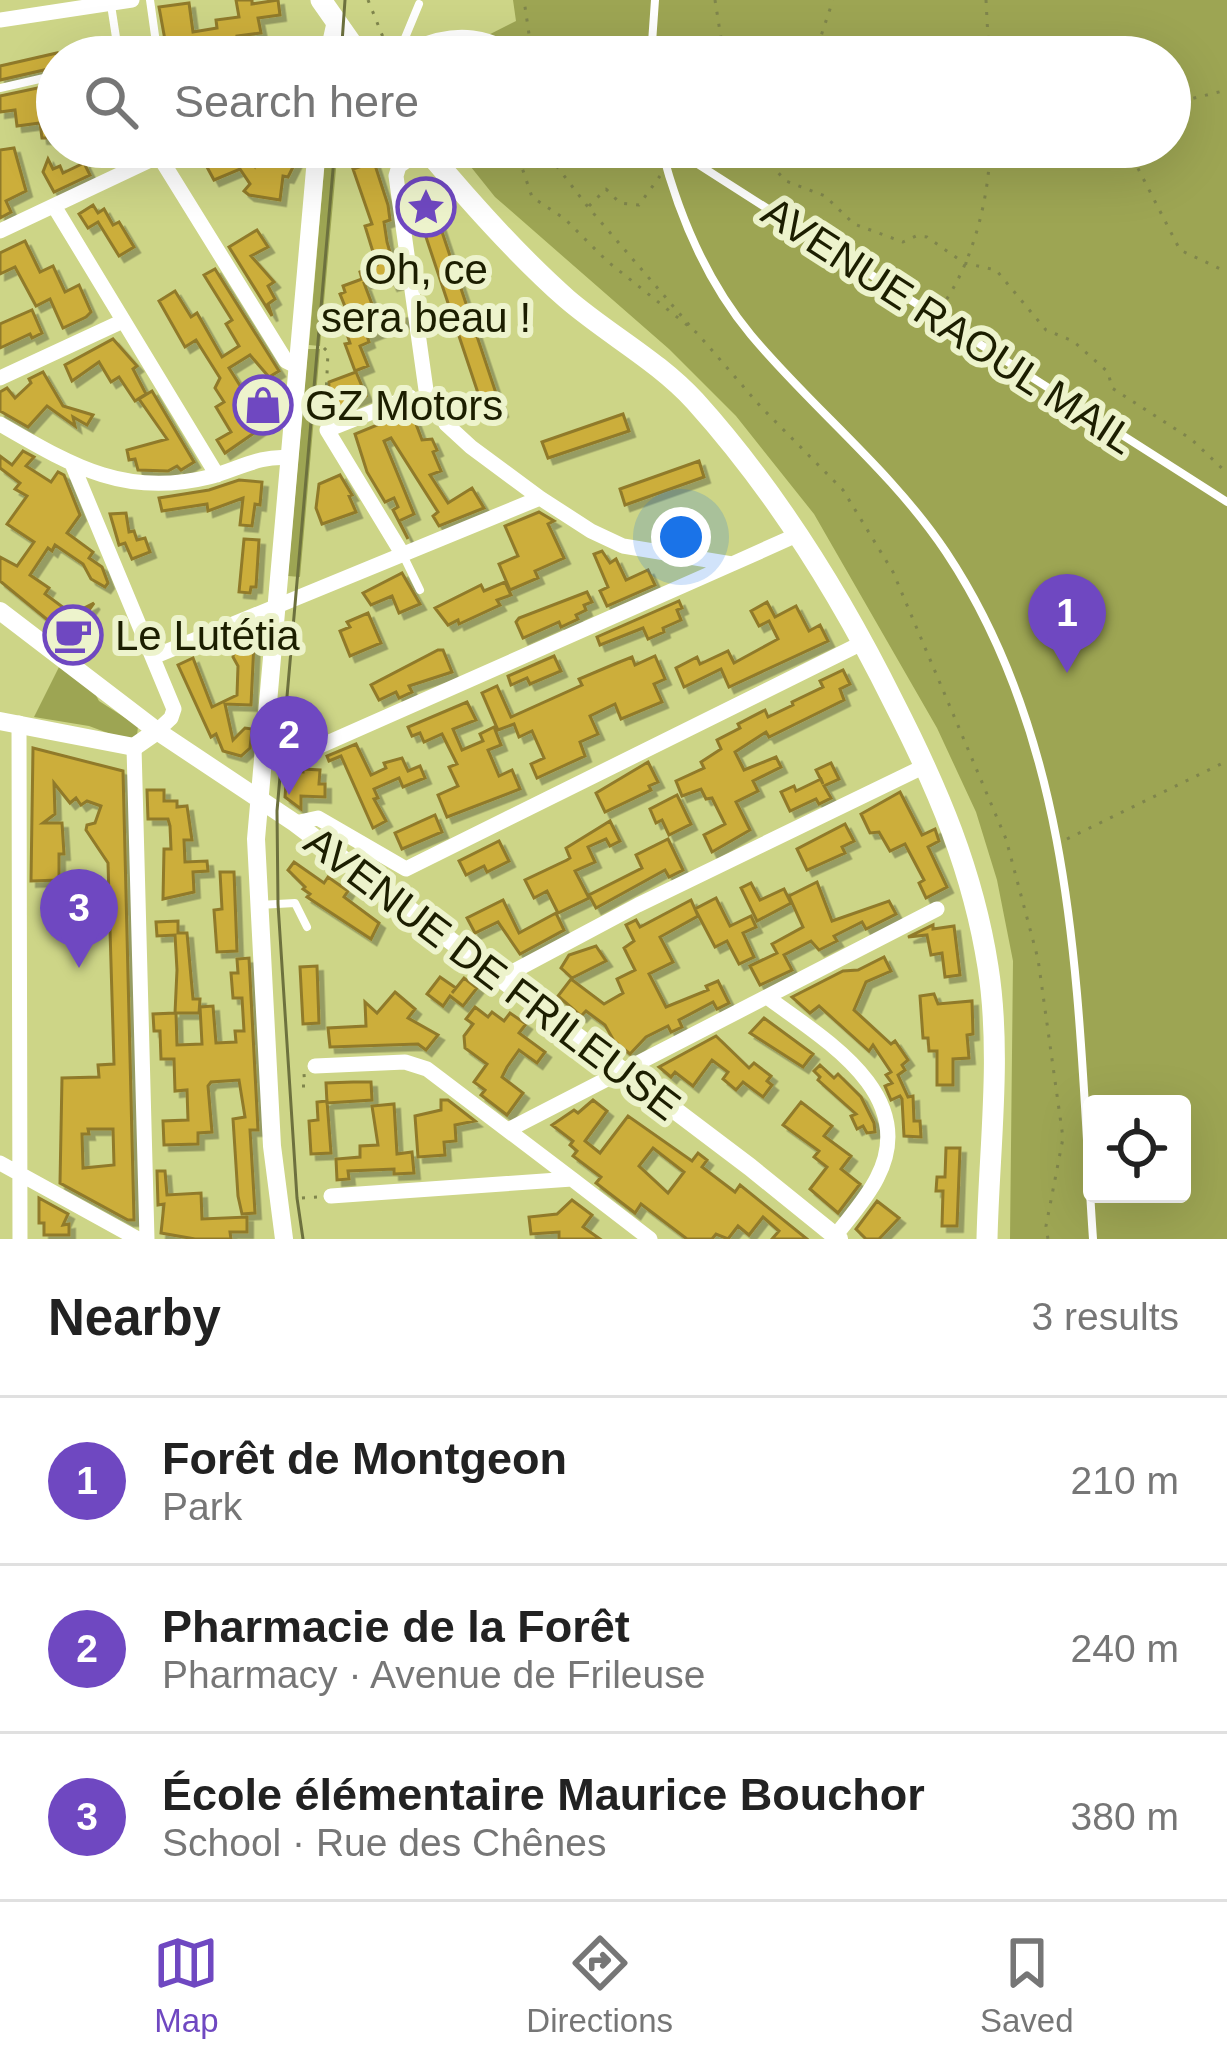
<!DOCTYPE html>
<html lang="en">
<head>
<meta charset="utf-8">
<style>
	:root { --surface:#fff; --page:#f6f6f6; --text:#222; --muted:#767676; --line:#e0e0e0; --accent:#6f48c1 }
	body { margin:0; font-family:Arial,sans-serif; background:var(--page); color:var(--text) }
	.controls { position:absolute; right:36px; bottom:36px; display:grid; overflow:hidden; border-radius:12px; box-shadow:0 12px 48px #0002 }
	.controls button { width:108px; height:108px; display:grid; place-items:center; padding:0; border:0; border-bottom:3px solid var(--line); background:var(--surface); color:var(--text); font:60px sans-serif }
	.you { position:absolute; left:681px; top:537px; width:42px; height:42px; margin:-30px; border:9px solid #fff; border-radius:50%; background:#1a73e8; box-shadow:0 0 0 18px #1a73e833 }
	.badge { display:grid; place-items:center; width:78px; height:78px; border-radius:50%; background:var(--accent); color:#fff; font-size:39px; font-weight:700 }
	.pin { position:absolute; translate:-50% -99px; filter:drop-shadow(0 3px 6px #0008) }
	.pin::after { content:''; position:absolute; top:63px; width:42px; height:36px; background:inherit; clip-path:polygon(0 0,100% 0,50% 100%) }
	.list { margin:0; padding:0; list-style:none }
	h2 { display:flex; justify-content:space-between; align-items:center; height:156px; margin:0; padding:0 48px; font-size:51px }
	h2 small { font-size:39px; font-weight:400; color:var(--muted) }
	.list li { display:grid; grid-template-columns:78px 1fr auto; gap:36px; align-items:center; box-sizing:border-box; height:168px; padding:0 48px; border-top:3px solid var(--line) }
	.list b { display:block; font-size:45px; white-space:nowrap }
	.list p { margin:0; font-size:39px; white-space:nowrap; color:var(--muted) }
	.list em { font-size:39px; font-style:normal; color:var(--muted) }
	.icon { flex:none; width:66px; height:66px; fill:none; stroke:currentColor; stroke-width:2; stroke-linecap:round; stroke-linejoin:round }
	.map { position:relative; flex:none; width:1227px; height:1239px; overflow:hidden }
	.search { position:absolute; background:var(--surface); box-shadow:0 12px 48px #0002; left:36px; right:36px; top:36px; height:132px; display:flex; align-items:center; gap:30px; box-sizing:border-box; padding:0 42px; border-radius:66px; color:var(--muted); font-size:45px }
	.sheet { height:660px; background:var(--surface) }
	nav { display:flex; justify-content:space-around; align-items:center; box-sizing:border-box; height:168px; border-top:3px solid var(--line); background:var(--surface); font-size:33px; color:var(--muted) }
	nav a { display:grid; justify-items:center; gap:6px }
	nav .on { color:var(--accent) }
	.map>svg:first-child { display:block }
	.green { fill:#9da553; fill-rule:evenodd }
	.building { fill:#ccae3a; stroke:#907a2a; stroke-width:3; fill-rule:evenodd; filter:url(#shadow) }
	.lines { fill:none; stroke-linecap:round; stroke-linejoin:round }
	.path { stroke:#7f854c; stroke-width:3; stroke-dasharray:3 9; stroke-linecap:butt }
	.service { stroke:#fff; stroke-width:8 }
	.minor { stroke:#fff; stroke-width:15 }
	.tertiary { stroke:#fff; stroke-width:18 }
	.secondary { stroke:#fff; stroke-width:21 }
	.tram { stroke:#6d713e; stroke-width:3 }
	.labels { text-anchor:middle; stroke-width:12; stroke-linejoin:round; paint-order:stroke }
	.poi-label { font-size:42px; fill:#1c1e00; stroke:#edf3cc; text-anchor:start }
	.street-label { font-size:42px; fill:#1c1e00; stroke:#edf3cc }
</style>
</head>
<body>
<div class="map">
<svg width="1227" height="1239" viewBox="0 0 1227 1239">
	<defs>
		<filter id="shadow"><feDropShadow dx="5.5" dy="5.5" stdDeviation="0" flood-color="#0004"/></filter>
	</defs>
	<rect width="100%" height="100%" fill="#cdd587"/>
	<path class="green" d="M513,0H1227V1239H1010L1013,961L997,880L976,812L937,728L814,514L736,416L669,349L495,197L455,147H1170V57H445L516,21ZM1092,1104H1182V1194H1092Z
		M326,147H338L320,346L309,345Z
		M308,349H320L300,577L288,576Z
		M60,665L91,686L99,701L138,726L137,736L124,739L89,726L34,717Z"/>
	<path class="building" d="M236,0H252V4L278,0L280,15L258,18L261,33L237,36L240,57H172V51H167L159,7L189,3L193,32L217,28L216,20L239,17Z
		M57,53V67L0,80V66Z
		M42,87L45,112L57,116V138H42L40,123L17,126L15,110L0,112V96Z
		M220,147H234L237,151L245,147L255,166L260,155L295,163L288,177L283,176L280,200L249,195L244,191L250,184L240,169L214,180L200,154Z
		M14,148L26,191L6,201L11,212L0,218V150Z
		M48,159L53,169L60,166L63,173L84,163L90,175L54,192L43,172Z
		M374,162L388,205L390,220L384,222L387,242L399,283L392,285L388,275L364,283L373,307L383,306L387,316L403,313L404,322L367,336L369,342L360,346L368,366L355,371L345,344L350,343L341,317L348,314L340,294L345,292L343,286L362,279L360,272L377,265L365,226L372,224L353,169Z
		M93,205L98,213L104,209L113,225L119,222L134,247L119,256L98,222L88,228L79,214Z
		M433,205L502,411L486,417L417,210Z
		M257,230L268,247L251,256L274,282L268,286L275,299L268,304L272,316L229,247Z
		M25,241L40,272L53,266L65,292L79,285L91,312L86,317L63,328L50,299L36,306L15,267L0,274V253Z
		M215,269L279,371L269,377L250,355L229,368L244,392L254,386L267,408V424L225,453L217,440L231,432L216,407L224,402L215,388L220,378L196,340L185,347L159,301L175,291L191,317L197,313L222,357L239,346L226,324L232,320L204,275Z
		M32,310L42,333L32,338L30,334L0,348V324Z
		M113,339L137,366L133,369L146,394L135,401L119,377L111,382L99,362L72,381L65,365Z
		M43,372L63,406L93,415L87,425L73,417L75,426L47,406L28,427L0,411V392L7,388L15,398L31,383L29,379Z
		M356,372L366,396L339,407L341,411L328,417L329,382Z
		M152,391L194,462L181,470L177,466L168,471L138,470L135,459L129,460L127,450L167,439L139,399Z
		M411,411L422,440L432,439L437,450L433,452L441,471L430,475L448,503L472,488L484,508L439,526L433,516L438,512L391,438L384,441L414,514L399,521L408,539L393,510L398,507L394,498L385,502L367,472L355,434Z
		M623,414L629,431L548,458L542,442Z
		M23,451L34,457L26,466L51,482L58,472L64,475L80,515L67,533L93,552L89,558L102,567L108,583L105,587L91,579L83,564L55,545L52,551L48,548L30,575L49,588L45,594L72,614L94,603L81,621L90,626L77,644L0,581V557L17,566L34,542L7,524L27,496L15,489L20,483L0,468V456L12,465Z
		M699,461L704,477L625,505L620,489Z
		M340,475L352,495L349,496L356,512L322,524L316,508L319,484Z
		M239,480L262,482L260,505L255,504L252,526L240,525L243,498L208,511L207,504L162,511L159,498L209,490Z
		M539,512L554,521L548,524L564,558L535,571L538,578L510,590L499,564L518,556L505,526Z
		M126,513L129,532L134,531L137,540L145,538L150,552L132,559L125,543L119,545L110,514Z
		M244,539L259,540L256,587H251L250,593L239,592Z
		M602,551L610,563L616,559L626,580L648,570L655,585L607,606L600,591L608,587L594,554Z
		M402,573L420,604L399,613L392,596L371,605L363,593Z
		M505,582L511,595L497,600L500,605L459,624L458,620L448,625L435,608L481,585L484,591Z
		M587,592L592,602L584,605L586,610L576,615L578,619L561,627L559,622L523,638L516,622L519,618Z
		M679,601L682,608L677,610L681,620L663,628L664,632L648,639L643,628L600,645L597,637Z
		M767,602L775,617L796,606L809,631L820,625L828,641L729,687L721,669L684,687L676,668L697,657L700,664L728,651L734,663L778,639L769,621L759,626L751,611Z
		M368,613L381,643L350,656L340,631L350,627L347,622Z
		M237,635L240,641L254,642L251,705L225,704L233,740L245,728L252,729L250,748L241,756L223,751L216,734L211,737L178,665L193,658L212,707L237,695L238,666L233,657Z
		M438,650H443L452,672L409,686L412,692L399,698L396,692L379,700L371,685Z
		M554,656L561,671L530,684L527,678L511,685L508,676Z
		M655,656L665,679L654,684L662,702L621,719L615,704L590,716L598,734L580,742L585,756L537,778L531,764L544,758L532,731L519,737L514,724L498,730L482,693L497,686L511,717L582,685L579,679L617,663L632,657L635,665Z
		M843,670L850,684L840,689L844,700L769,737L766,732L735,752L744,770L776,757L781,767L753,781L758,791L736,802L750,830L712,852L704,835L725,824L712,798L706,799L701,789L682,796L676,781L704,768L701,762L721,749L717,740L740,728L738,724L765,710L768,717L793,705L792,702L823,687L820,681Z
		M467,702L476,720L453,729L462,750L483,741L480,734L494,727L501,745L488,750L499,776L512,770L520,789L447,817L438,795L458,786L449,767L457,764L442,734L424,742L420,733L412,736L408,727Z
		M356,744L371,775L386,768L384,763L402,758L408,771L420,766L425,778L403,787L399,778L374,789L378,798L374,799L386,821L373,828L341,756L329,761L327,756Z
		M33,748L123,771L134,1220H128L60,1183L62,1078L99,1077L98,1065L114,1064L108,863L86,830L87,825L95,823L101,806L87,801L81,805L76,798L70,803L54,783L55,814L43,823H62L64,854H59V880L31,881ZM88,1129H113L114,1165L83,1168L82,1134H89Z
		M648,762L658,782L649,786L651,790L605,812L596,793Z
		M831,763L839,779L824,786L831,798L819,804L816,799L790,811L781,792L794,786L796,791L821,779L823,784L816,770Z
		M303,769L320,770L319,784H325V797L301,796V809L285,797L287,771L303,772Z
		M147,790H164V801H177V807L187,806L192,840H184L185,862L207,861L208,871L193,872L194,892L163,899L164,849H171L170,826L168,819H148Z
		M900,792L922,835L935,829L939,841L928,847L947,887L926,898L919,883L924,880L905,844L890,851L879,832L870,833L861,814Z
		M677,795L691,824L669,835L662,820L656,823L650,809Z
		M435,815L442,832L402,849L395,833Z
		M610,821L620,841L610,846L606,839L588,847L595,862L575,871L589,898L558,913L547,891L534,898L525,880L567,860L570,858L566,848Z
		M845,824L854,841L842,847L845,853L807,870L797,849Z
		M668,839L683,870L669,877L665,870L596,908L589,895L642,868L636,855Z
		M499,841L509,861L487,872L484,866L466,875L459,861Z
		M294,862L324,883L328,877L348,891L344,897L379,923L371,939L307,897L310,894L303,889L305,887L288,870Z
		M220,872H234L237,951L217,952L214,910L222,909Z
		M817,882L832,921L889,901L896,914L866,929L862,922L834,936L837,941L819,950L811,941L784,955L792,970L760,985L750,966L777,953L772,944L803,927L789,896Z
		M751,883L760,900L784,889L791,903L757,921L741,888Z
		M716,898L730,926L751,916L756,927L743,933L754,957L739,964L727,941L715,947L695,909Z
		M503,900L519,933L556,913L564,930L520,954L498,922L475,933L467,918Z
		M691,900L698,916L660,937L673,962L649,974L666,1007L708,990L706,986L718,981L729,1003L717,1009L713,1002L679,1020L682,1027L671,1032L668,1026L646,1037L630,1054L614,1041L605,1025L586,1011L581,1016L558,996L571,979L604,1004L623,993L617,979L635,970L624,948L634,941L626,925L636,920L640,927Z
		M178,921V933H187L193,999H200L199,1013H176L177,1045L202,1044L200,1007L213,1006L216,1043L236,1042L235,1031H244L242,998H233L231,973H238L237,959L249,958L258,1130H250L255,1213L242,1214L238,1196L233,1119L245,1117L239,1080L211,1082L208,1086L212,1132L198,1133V1144L164,1145L163,1121L188,1120L187,1090L175,1091L174,1059H161L160,1031H154L153,1014L175,1013L177,970L175,935L157,936L156,922Z
		M933,925V929L954,926L960,975L945,977L942,953L931,955L927,935L908,937Z
		M596,946L606,961L572,978L561,968L569,955Z
		M884,957L891,971L866,982L854,1010L891,1044L895,1041L908,1060L902,1065L905,1070L898,1075L908,1097L913,1096L914,1121H920L921,1137L904,1136L902,1099L900,1096L891,1100L885,1086L892,1083L886,1075L891,1072L873,1045L869,1051L819,1006L810,1013L792,997L843,971L858,970Z
		M317,966L319,1023L303,1024L300,967Z
		M440,977L456,988L452,993L464,978L477,988L463,1006L450,996L443,1006L427,994Z
		M395,992L415,1009L408,1018L438,1035L426,1050L418,1044L330,1047L328,1028L366,1026L365,1002L377,1013Z
		M934,994L938,1004L972,1001L973,1034L967,1035L969,1058L953,1059V1085H937V1051H929L928,1038H923L920,996Z
		M475,1007L488,1017L492,1012L504,1021L510,1013L526,1024L519,1033L545,1052L537,1063L519,1050L507,1067L502,1077L523,1093L507,1115L481,1095L485,1090L474,1082L487,1064L465,1048L464,1036L473,1024L466,1019Z
		M764,1018L813,1054L803,1067L750,1033Z
		M716,1036L749,1068L754,1063L771,1076L767,1081L772,1085L763,1097L743,1082L736,1090L723,1079L728,1072L712,1060L693,1086L675,1072L671,1077L659,1067Z
		M820,1065L834,1078L838,1074L861,1097L874,1123L875,1132L867,1133L863,1126L857,1129L851,1116L856,1114L818,1080L820,1077L814,1071Z
		M353,1082H371L372,1100L327,1103L326,1083Z
		M441,1100H448L475,1121L455,1125L456,1141L444,1142L445,1155L418,1157L415,1116L441,1110Z
		M593,1100L607,1111L585,1141L600,1153L628,1116L692,1161L698,1153L707,1160L702,1167L735,1192L740,1185L807,1239H772L779,1231L763,1217L749,1235L738,1226L728,1239L716,1234L712,1239H687L641,1204L635,1213L596,1183L601,1177L573,1156L577,1151L570,1145L573,1141L552,1125L574,1110L578,1113ZM653,1148L684,1172L668,1193L639,1166Z
		M327,1101L331,1153L311,1154L309,1121L318,1120L317,1102Z
		M801,1102L832,1126L824,1136L851,1156L841,1169L860,1184L838,1213L810,1189L827,1167L814,1157L819,1151L783,1125Z
		M394,1104L397,1154L412,1152L414,1173L394,1174V1169L348,1171L349,1179L337,1180L336,1159L360,1157V1146L378,1145L372,1106Z
		M946,1148H960L957,1226H942L943,1191H936L937,1177H945Z
		M157,1171H165L167,1195L201,1193L202,1219L247,1217V1232H230L231,1239H195L161,1233L164,1204L158,1205Z
		M39,1198L68,1214L63,1225L69,1224V1235H44V1223H39Z
		M572,1200L592,1215L583,1227L600,1239H559V1232L531,1234L529,1217L557,1214Z
		M877,1201L899,1218L879,1239H866L856,1229Z"/>
	<g class="lines">
		<path class="path" d="M368,0L391,57
			M715,0L724,57
			M986,0L989,57
			M522,43L529,34L524,0
			M814,57L833,0
			M1170,104L1227,90
			M515,147L532,197L565,219L607,261L697,333L761,407L843,490L893,572L1006,839L1038,959L1063,1138L1046,1226L1048,1239
			M542,147L588,207L691,327
			M754,147L786,181L825,196L854,224L903,242L916,236L927,237L964,263L996,270L1046,330L1073,341L1108,372L1112,388L1191,439L1227,473
			M1127,147L1180,250L1227,272
			M341,152L356,147
			M589,206L606,189L620,203L639,205L660,176
			M940,309C972,265 989,201 990,147
			M324,348L328,352L325,417
			M1067,839L1227,761
			M302,1086H305L304,1074
			M302,1198L318,1197"/>
		<path class="service" d="M150,0L158,57
			M111,5L119,57
			M400,50L419,4
			M409,57L414,45C457,26 490,32 528,57
			M651,57L655,0
			M0,88L57,75
			M661,147C678,213 707,282 751,335C814,410 891,470 946,552C1081,755 1077,1006 1093,1239
			M671,147L1227,502
			M403,555L420,590
			M259,905L295,903L307,927"/>
		<path class="minor" d="M0,20L132,0
			M292,147L317,154
			M425,148L399,166L396,176L426,390L446,424L471,447L540,498L591,531L623,546L732,564L799,534
			M159,156L286,361L298,367
			M54,206L217,475
			M0,231L178,147
			M0,378L123,321
			M0,424C71,465 124,498 209,477C236,470 262,454 290,458
			M73,466L174,709L171,718L157,731
			M403,555L327,430L410,397
			M153,657L540,498
			M19,723L20,1239
			M134,747L147,1239
			M302,754L732,564
			M295,823L318,818L406,869L864,642
			M499,979L638,905L927,765
			M767,997C822,1038 921,1094 877,1178C866,1200 847,1220 833,1239
			M315,1066L405,1062L427,1069L572,1179
			M508,1130L937,909
			M0,1163L138,1239
			M331,1196L572,1179L650,1239"/>
		<path class="tertiary" d="M328,57L336,21
			M0,611L157,731L295,823L750,1167L839,1239
			M0,721L134,747L157,731
			M284,1239L272,1146L256,839L317,147"/>
		<path class="secondary" d="M321,0L361,57
			M424,147C469,201 515,253 567,299C609,335 657,360 695,401C777,492 840,594 894,703C938,789 973,871 988,967C1002,1055 989,1150 987,1239"/>
		<path class="tram" d="M341,57L345,0
			M303,1239L297,1198L278,904L277,811L335,147"/>
	</g>
	<defs>
		<g id="sight-ring" transform="scale(3)"><circle r="9.5" fill="#edf3cc" stroke="#6f48c1" stroke-width="1.5"/><path d="M0-6L1.8-2.2L6-1.7L2.9 1.2L3.7 5.4L0 3.3L-3.7 5.4L-2.9 1.2L-6-1.7L-1.8-2.2Z" fill="#6f48c1"/></g>
		<g id="shop-ring" transform="scale(3)"><circle r="9.5" fill="#edf3cc" stroke="#6f48c1" stroke-width="1.5"/><path d="M-5-2.5h2.3a2.7 3.5 0 0 1 5.4 0H5L5.5 6h-11ZM-1.5-2.5h3a1.5 2.3 0 0 0-3 0Z" fill="#6f48c1"/></g>
		<g id="cafe-ring" transform="scale(3)"><circle r="9.5" fill="#edf3cc" stroke="#6f48c1" stroke-width="1.5"/><path d="M-5.5-4.5H6V0H3Q3 3.5 0 3.5H-2.5Q-5.5 3.5-5.5 0ZM3-3.2v2h1.7v-2ZM-6 4.5H4V6H-6Z" fill="#6f48c1"/></g>
	</defs>
	<g fill-rule="evenodd">
		<use href="#sight-ring" x="426" y="207"/>
		<use href="#shop-ring" x="263" y="405"/>
		<use href="#cafe-ring" x="73" y="635"/>
	</g>
	<g class="labels">
		<g class="poi-label">
			<text x="426" y="284" text-anchor="middle">Oh, ce<tspan x="426" dy="48">sera beau !</tspan></text>
			<text x="305" y="420">GZ Motors</text>
			<text x="115" y="650">Le Lutétia</text>
		</g>
		<g class="street-label">
			<text transform="translate(949 325) rotate(33)" y="15">AVENUE RAOUL MAIL</text>
			<text transform="translate(493 973) rotate(37)" y="15">AVENUE DE FRILEUSE</text>
		</g>
	</g>
</svg>
<div class="controls">
<button><svg class="icon" aria-label="locate" viewBox="0 0 24 24"><circle cx="12" cy="12" r="6"/><path d="M12 2v4M12 18v4M2 12h4M18 12h4"/></svg></button>
</div>
<div class="you"></div>
<div class="pin badge" style="left:1067px;top:673px">1</div>
<div class="pin badge" style="left:289px;top:795px">2</div>
<div class="pin badge" style="left:79px;top:968px">3</div>
<div class="search"><svg class="icon" aria-label="search" viewBox="0 0 24 24"><circle cx="10" cy="10" r="6"/><path d="M15 15l6 6"/></svg>Search here</div>
</div>
<section class="sheet">
<h2>Nearby<small>3 results</small></h2>
<ul class="list">
<li><span class="badge">1</span><div><b>Forêt de Montgeon</b><p>Park</p></div><em>210 m</em></li>
<li><span class="badge">2</span><div><b>Pharmacie de la Forêt</b><p>Pharmacy · Avenue de Frileuse</p></div><em>240 m</em></li>
<li><span class="badge">3</span><div><b>École élémentaire Maurice Bouchor</b><p>School · Rue des Chênes</p></div><em>380 m</em></li>
</ul>
</section>
<nav>
<a class="on"><svg class="icon" aria-label="map" viewBox="0 0 24 24"><path d="M3 6l6-2 6 2 6-2v14l-6 2-6-2-6 2zM9 4v14M15 6v14"/></svg>Map</a>
<a><svg class="icon" aria-label="directions" viewBox="0 0 24 24"><path d="M12 3l9 9-9 9-9-9zM9 14v-3h6M13 9l2 2-2 2"/></svg>Directions</a>
<a><svg class="icon" aria-label="saved" viewBox="0 0 24 24"><path d="M7 4h10v16l-5-4-5 4z"/></svg>Saved</a>
</nav>
</body>
</html>
